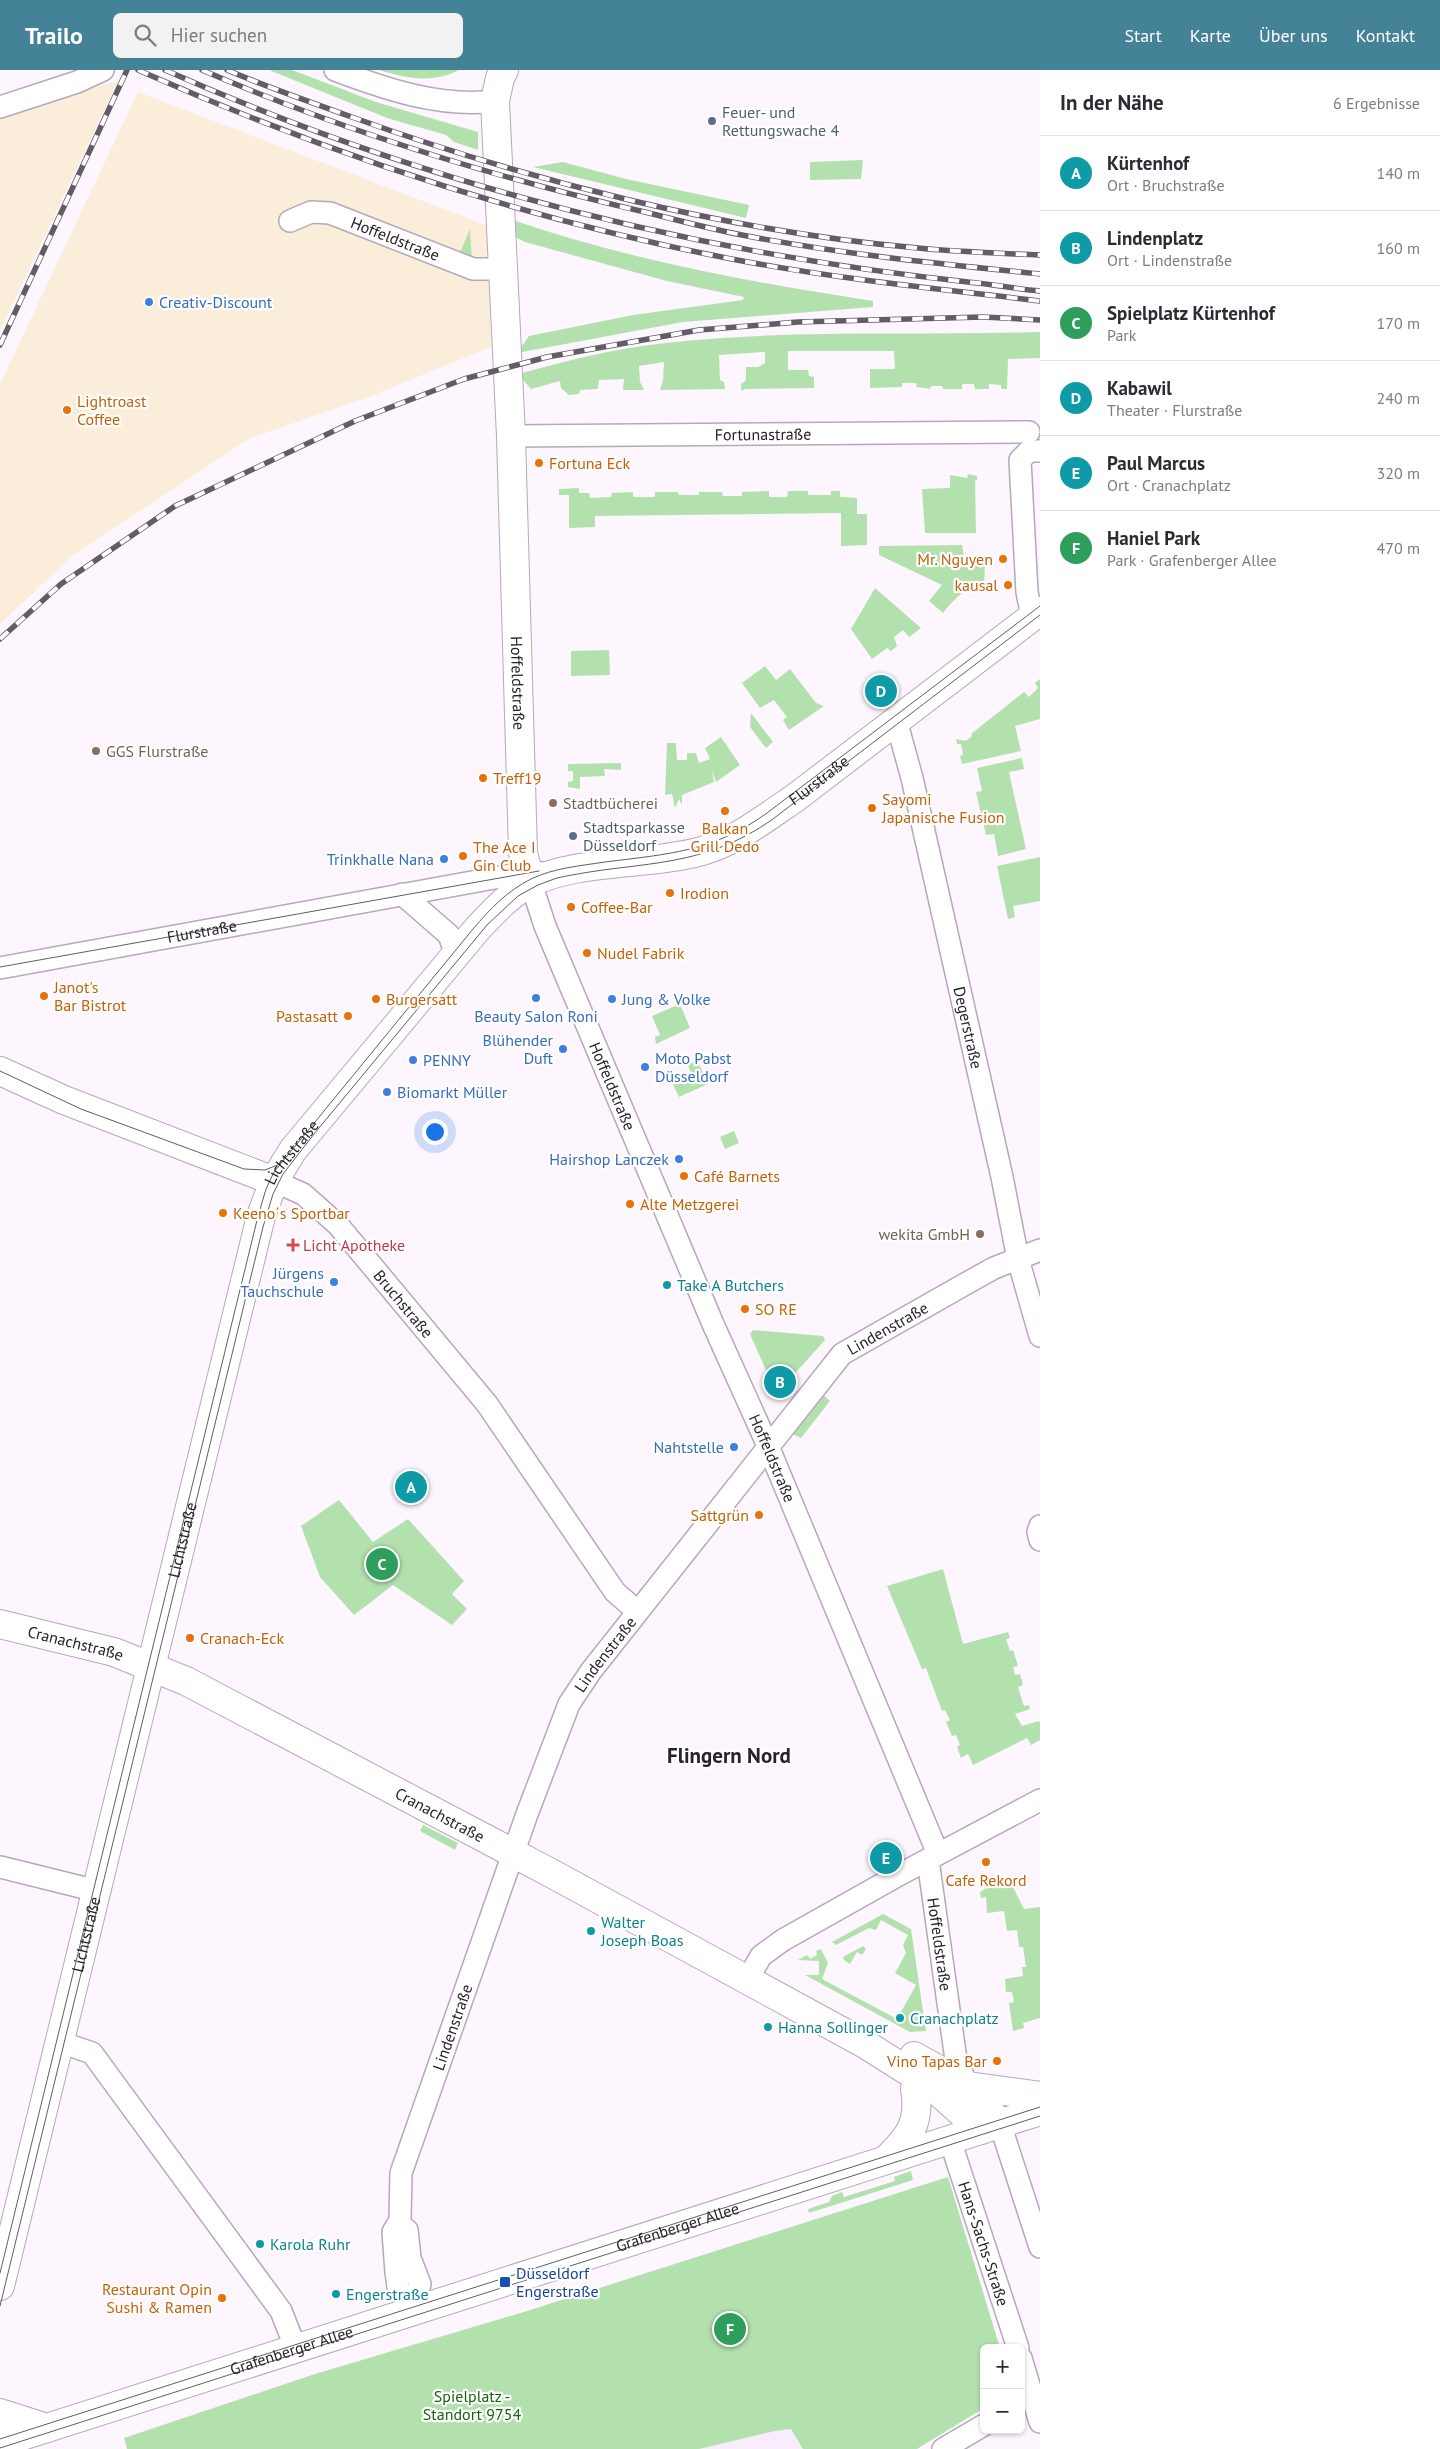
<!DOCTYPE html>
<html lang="de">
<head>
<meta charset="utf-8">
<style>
	:root { --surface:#fff; --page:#f2f2f3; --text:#2b2b33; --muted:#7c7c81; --line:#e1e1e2; --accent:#448298 }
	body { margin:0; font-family:"PT Sans",sans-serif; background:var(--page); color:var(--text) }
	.controls { position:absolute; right:15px; bottom:15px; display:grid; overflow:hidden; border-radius:8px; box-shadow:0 1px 4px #0004 }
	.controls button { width:45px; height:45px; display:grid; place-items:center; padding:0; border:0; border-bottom:1px solid var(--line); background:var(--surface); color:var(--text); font:25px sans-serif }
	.you { position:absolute; left:434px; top:1061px; width:18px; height:18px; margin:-12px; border:4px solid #fff; border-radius:50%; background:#1a73e8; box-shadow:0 0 0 8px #1a73e833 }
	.badge { display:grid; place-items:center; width:32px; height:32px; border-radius:50%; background:var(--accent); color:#fff; font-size:16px; font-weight:700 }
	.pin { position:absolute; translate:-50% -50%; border:2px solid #fff; box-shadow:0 1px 5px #0006 }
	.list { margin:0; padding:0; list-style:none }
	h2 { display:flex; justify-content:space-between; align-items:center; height:65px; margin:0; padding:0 20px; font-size:21px }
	h2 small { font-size:16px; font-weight:400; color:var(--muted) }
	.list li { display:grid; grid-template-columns:32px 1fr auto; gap:15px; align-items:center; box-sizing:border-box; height:75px; padding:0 20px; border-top:1px solid var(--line) }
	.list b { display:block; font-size:19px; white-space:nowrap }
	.list p { margin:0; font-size:16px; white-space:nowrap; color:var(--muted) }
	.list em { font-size:16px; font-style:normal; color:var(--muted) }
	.icon { flex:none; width:28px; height:28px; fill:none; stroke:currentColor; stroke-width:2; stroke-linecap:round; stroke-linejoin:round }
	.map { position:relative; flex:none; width:1040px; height:2379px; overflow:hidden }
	header { display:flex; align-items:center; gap:30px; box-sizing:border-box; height:70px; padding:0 25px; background:var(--accent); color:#fff }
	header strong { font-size:24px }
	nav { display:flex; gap:28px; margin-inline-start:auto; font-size:18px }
	.search { width:350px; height:45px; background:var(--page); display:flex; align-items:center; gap:12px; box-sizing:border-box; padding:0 18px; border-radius:8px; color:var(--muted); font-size:19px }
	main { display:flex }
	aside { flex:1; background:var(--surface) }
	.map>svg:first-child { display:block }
	.commercial { fill:#faedd9 }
	.built { fill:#f9ecfc }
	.green { fill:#b3e1ad }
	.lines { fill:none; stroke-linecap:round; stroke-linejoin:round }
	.street-casing { stroke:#b7a7ba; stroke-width:24 }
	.secondary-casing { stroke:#b7a7ba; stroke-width:30 }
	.street { stroke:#fff; stroke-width:21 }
	.secondary { stroke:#fff; stroke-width:28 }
	.tram { stroke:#625c64; stroke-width:1 }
	.rail-casing { stroke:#625c64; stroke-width:5.5 }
	.rail { stroke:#fff; stroke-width:4; stroke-dasharray:11; stroke-linecap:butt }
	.service-dot { fill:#5c6f8a; stroke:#fff; stroke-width:2 }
	.shop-dot { fill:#3f7fe0; stroke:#fff; stroke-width:2 }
	.food-dot { fill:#e8710a; stroke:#fff; stroke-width:2 }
	.education-dot { fill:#8d6e63; stroke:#fff; stroke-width:2 }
	.health-dot { fill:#e0444e; stroke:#fff; stroke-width:2 }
	.culture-dot { fill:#0f9aa8; stroke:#fff; stroke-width:2 }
	.transit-dot { fill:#1a4fb4; stroke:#fff; stroke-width:2 }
	.labels { text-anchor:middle; stroke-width:4.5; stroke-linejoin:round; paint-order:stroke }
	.service-label { font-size:16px; fill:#4e5e75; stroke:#fff; text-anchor:start }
	.street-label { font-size:16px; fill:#28222a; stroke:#fff }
	.shop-label { font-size:16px; fill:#366cbe; stroke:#fff; text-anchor:start }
	.food-label { font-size:16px; fill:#c56008; stroke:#fff; text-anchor:start }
	.education-label { font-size:16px; fill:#785e54; stroke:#fff; text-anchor:start }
	.health-label { font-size:16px; fill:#be3a42; stroke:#fff; text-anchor:start }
	.culture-label { font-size:16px; fill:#0d838f; stroke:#fff; text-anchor:start }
	.transit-label { font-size:16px; fill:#164399; stroke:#fff; text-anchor:start }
	.park-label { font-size:16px; fill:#17620d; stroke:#fff }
	.district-label { font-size:21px; font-weight:bold; fill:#28222a; stroke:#fff }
</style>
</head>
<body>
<header>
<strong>Trailo</strong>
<div class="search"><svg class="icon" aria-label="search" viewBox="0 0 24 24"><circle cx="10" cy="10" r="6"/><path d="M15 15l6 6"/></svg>Hier suchen</div>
<nav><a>Start</a><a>Karte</a><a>Über uns</a><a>Kontakt</a></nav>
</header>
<main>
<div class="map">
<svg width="1040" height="2379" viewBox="0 0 1040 2379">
	<rect width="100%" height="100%" fill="#fdf6fe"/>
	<path class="commercial" d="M118,11L0,261V44Z
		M138,22L488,156L491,277L371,326L248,369L72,486L0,554V314Z"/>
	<path class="built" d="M791,2359L803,2379H699L775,2361Z"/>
	<path class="green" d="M269,0H292L376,32L478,62V80L454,72L446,65L387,48Z
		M379,0H459C432,14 406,8 379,0Z
		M863,90L861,109L810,110V92Z
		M563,92L626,109L749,135L746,148L533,97Z
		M510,149C628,190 750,212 873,231V237L683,252L517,283L529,266L633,245L743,230L744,227L667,211L525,172L511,165Z
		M470,159L472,190L459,185Z
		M1040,262V288L1008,289L1007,319H1001V315L989,314V319H975L974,314H962V319H943L942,316H931L930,319L917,317L916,313H902V317L870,318V299H895L894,281H788V300H808L809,306L814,307V318L745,319L741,321V314L746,310V297H758L765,293V282L719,285L720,310L724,312L725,319L660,320L663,310L664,292L639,296L640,312L644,320H623L624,309L599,310L598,319L580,320L579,324L569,325L561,318L560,311L531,319L518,304C566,291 616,278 666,273C790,259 915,266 1040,262Z
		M968,404L977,406V410L975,411L976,463H925L922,419L950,418V405L967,408Z
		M579,418V423H589L590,428L611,427L612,423L633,422V427H655V422H678L679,425H699V422H722L723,426H742V422L769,421V427H787L788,421H808V425H831V421H840V427L857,428V444H867V475L841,476V443L595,446V457L569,458V425H559V419Z
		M962,475L964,487L981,486V494H985L984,516C967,514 952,532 943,543L929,531L942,515L879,485V476Z
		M875,518L921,558L909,567L903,560L894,567L897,576L891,581L887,578L872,589L851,559Z
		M609,580L610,605L571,606V581Z
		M765,596L776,610L790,599L816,633L824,636L789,660L783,650L787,647L774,630L760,638L742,613Z
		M1040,609V649L1015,656L1021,681L962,694L960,686L963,685L961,674H957L956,669L966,671L972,666L971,664L1024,622L1029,627L1038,618L1035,613Z
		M751,643L773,672L766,678L750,657Z
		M721,667L740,695L716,712L712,699L714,712L682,725V735L679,729L675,738L672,724L665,725L667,673H676L677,690H687V683H696L699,693L710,689L705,678Z
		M1022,688L1024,699L1009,702L1026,779L998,786L994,764L986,765L976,722L982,721L977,698Z
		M621,693V700L604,699L605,706L580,707V719L568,717V712L573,711V701H568V694Z
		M1040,787V831L1013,836L1015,847L1008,849L997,796Z
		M680,934L690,958L656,974L655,967L660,965L652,946Z
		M697,990L708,1014L679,1027L671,1010L676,1008L682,1010L692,1006L688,995Z
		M734,1061L739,1073L725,1079L720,1067Z
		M753,1260L823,1266L825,1270L790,1309L784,1305L769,1307L750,1264Z
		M821,1323L830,1331L801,1368L790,1363Z
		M339,1430L373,1472L408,1449L464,1511L452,1524L467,1539L452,1555L393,1515L354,1545L320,1507L301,1456Z
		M943,1499L963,1574L1008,1562L1010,1568L1006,1569L1010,1581L1013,1580L1018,1596L1013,1597L1015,1605L1020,1604L1023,1615L1018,1617L1024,1636L1029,1635L1030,1639L1015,1644L1022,1656L1039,1651L1040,1653V1670L1031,1675L1027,1668L973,1695L968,1684L961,1688L957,1677L960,1675L956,1665L952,1666L946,1652L950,1650L945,1640L942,1641L926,1598L922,1599L887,1516Z
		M423,1755L458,1773L455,1780L420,1761Z
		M1009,1809L1024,1839L1040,1837V1948L1023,1953L1024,1958L1013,1961L1009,1933L1014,1932L1012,1922H1006L1005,1909L1023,1906L1022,1897H1026L1023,1877H1019L1017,1860L1007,1861L1004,1841L987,1843L986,1827L981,1828L980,1822L998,1811L999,1814Z
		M883,1844L911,1859L926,1961L910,1962L805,1905H819V1891L798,1890L807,1885L810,1889L817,1885L816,1881L821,1879L828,1893L822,1909L897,1949L916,1915L895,1903L906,1883L903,1875L908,1865L881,1850L876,1860L869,1858L836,1875L832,1872Z
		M863,1876L866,1879L862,1885L857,1882L850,1894L844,1890L843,1887Z
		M911,2101L913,2110L809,2143L808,2139L829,2132L832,2126L842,2122L844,2127L895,2111L894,2107Z
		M948,2107L1000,2278H984V2338L917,2379H803L791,2359L775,2361L699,2379H127L124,2368L315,2304L527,2241Z"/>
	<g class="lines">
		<g class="street-casing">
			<g id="street">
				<path d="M335,0C385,19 441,38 495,31"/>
				<path d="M0,37L77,12L103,0"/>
				<path id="s1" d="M290,151L311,142L330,143L473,199H502"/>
				<path id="s2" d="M511,366L1029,362"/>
				<path d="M1032,547L1027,522L1020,390L1029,381H1040"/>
				<path id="s3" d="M896,650L912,708L1002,1107L1018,1189L1040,1266"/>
				<path id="s4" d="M531,813L545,856L713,1254L768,1376L938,1784"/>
				<path d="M402,824L449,865L456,885"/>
				<path d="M0,898L527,802L544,803"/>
				<path id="s5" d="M274,1111L303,1124L338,1155L487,1334L615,1522L637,1541"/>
				<path d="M1040,1456L1038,1462L1040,1470"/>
				<path id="s6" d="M928,1790L956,1990L968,2016"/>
				<path d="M0,1797L97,1821"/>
				<path d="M748,1909L761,1886L783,1870L895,1807L1040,1730"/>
				<path d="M60,1972L92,1983L281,2241L296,2279"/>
				<path d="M1000,2054L1040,2177"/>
				<path id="s7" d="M950,2070L1018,2278"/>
				<path d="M407,2160L410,2188L420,2214L413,2241"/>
				<path id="s8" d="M413,2241L398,2217L396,2202L393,2162L400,2150L401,2103L527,1744L569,1634L591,1601L842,1284L967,1213L994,1198L1040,1180"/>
				<path d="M1021,2288L1040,2352"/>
				<path d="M943,2379L984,2355"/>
			</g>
		</g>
		<g class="secondary-casing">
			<g id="secondary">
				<path id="s9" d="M504,0L500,8L495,31L511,366L523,783L531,813"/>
				<path d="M0,1001L64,1030L274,1111"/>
				<path id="s10" d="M0,1554L114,1582L186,1611L549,1802L865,1974L933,2017L981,2060"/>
				<path d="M914,1986L968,2016L1000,2054"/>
				<path d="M968,2016L1040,2026"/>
				<path d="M887,2089C909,2067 921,2053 915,2019"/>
				<path id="s11" d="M0,2216L261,1146L274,1111L293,1080L478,858C494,841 510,824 530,813C578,789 649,796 702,781C737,771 765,748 795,728L1040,541"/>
				<path d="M0,2343L47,2358"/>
				<path id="s12" d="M0,2373L1040,2041"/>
			</g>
		</g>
		<use href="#street" class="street"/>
		<use href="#secondary" class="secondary"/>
		<g class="tram">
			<path id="s13" d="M0,897L539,801"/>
			<path d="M0,1001L81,1039L244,1099L265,1100L280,1094"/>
			<path id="s14" d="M0,2203L258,1146L266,1119L274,1102L473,859C490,839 507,821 531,809C554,798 579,796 605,792C668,784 713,782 767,743L1040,536"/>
			<path d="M0,2236L263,1157L273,1124L283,1104L314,1064L487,855L518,826L538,815L557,808C639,790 699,801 773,749L1040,545"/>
			<path d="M0,2369L1040,2037"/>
			<path d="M0,2378L1040,2046"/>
		</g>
		<g class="rail-casing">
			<path id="rail" d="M138,0C330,85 531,151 737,190C838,209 939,219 1040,231
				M165,0C420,113 690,182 968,212C992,214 1016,219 1040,221
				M202,0C346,62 496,108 649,143C680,151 711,159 742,165C840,184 941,194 1040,204
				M227,0C267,17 308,31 349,46C529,111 727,161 918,178C958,182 999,183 1040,185
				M0,275L127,0
				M0,569L61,514L175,436L355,351L464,309L547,287L699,260L798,252L983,247L1040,250"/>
		</g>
		<use href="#rail" class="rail"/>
	</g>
	<g class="service-dot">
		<circle cx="712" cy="51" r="5"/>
		<circle cx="573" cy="766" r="5"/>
	</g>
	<g class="shop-dot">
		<circle cx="149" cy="232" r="5"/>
		<circle cx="444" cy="789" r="5"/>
		<circle cx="536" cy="928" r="5"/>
		<circle cx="612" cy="929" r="5"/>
		<circle cx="563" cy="979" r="5"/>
		<circle cx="413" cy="990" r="5"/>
		<circle cx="645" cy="997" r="5"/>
		<circle cx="387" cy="1022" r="5"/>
		<circle cx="679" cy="1089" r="5"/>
		<circle cx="334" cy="1212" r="5"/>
		<circle cx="734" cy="1377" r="5"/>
	</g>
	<g class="food-dot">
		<circle cx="67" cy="340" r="5"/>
		<circle cx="539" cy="393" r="5"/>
		<circle cx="1003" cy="489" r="5"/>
		<circle cx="1008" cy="515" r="5"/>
		<circle cx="483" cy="708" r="5"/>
		<circle cx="872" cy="738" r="5"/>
		<circle cx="725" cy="741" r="5"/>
		<circle cx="463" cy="786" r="5"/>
		<circle cx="670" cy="823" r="5"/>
		<circle cx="571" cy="837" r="5"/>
		<circle cx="587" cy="883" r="5"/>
		<circle cx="44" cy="926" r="5"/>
		<circle cx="376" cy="929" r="5"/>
		<circle cx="348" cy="946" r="5"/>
		<circle cx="684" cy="1106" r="5"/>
		<circle cx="630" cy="1134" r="5"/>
		<circle cx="223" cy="1143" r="5"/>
		<circle cx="745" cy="1239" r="5"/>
		<circle cx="759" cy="1445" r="5"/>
		<circle cx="190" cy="1568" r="5"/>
		<circle cx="986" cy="1792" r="5"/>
		<circle cx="997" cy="1991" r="5"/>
		<circle cx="222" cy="2228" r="5"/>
	</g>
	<g class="education-dot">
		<circle cx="96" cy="681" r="5"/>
		<circle cx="553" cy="733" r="5"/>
		<circle cx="980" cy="1164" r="5"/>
	</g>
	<path class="health-dot" d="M290.5 1167.5h5v5h5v5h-5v5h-5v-5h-5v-5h5z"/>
	<g class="culture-dot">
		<circle cx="667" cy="1215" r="5"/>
		<circle cx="591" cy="1861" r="5"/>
		<circle cx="900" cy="1948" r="5"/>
		<circle cx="768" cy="1957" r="5"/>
		<circle cx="260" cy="2174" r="5"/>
		<circle cx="336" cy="2224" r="5"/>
	</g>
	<rect class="transit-dot" x="499" y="2206" width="12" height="12" rx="2.5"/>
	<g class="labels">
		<g class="service-label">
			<text x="722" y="48">Feuer- und<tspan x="722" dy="18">Rettungswache 4</tspan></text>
			<text x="583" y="763">Stadtsparkasse<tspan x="583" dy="18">Düsseldorf</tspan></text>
		</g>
		<g class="street-label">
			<text dy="6" stroke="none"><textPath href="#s1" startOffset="112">Hoffeldstraße</textPath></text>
			<text dy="6" stroke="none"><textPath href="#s2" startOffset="252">Fortunastraße</textPath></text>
			<text dy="6" stroke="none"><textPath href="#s9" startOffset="615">Hoffeldstraße</textPath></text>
			<text dy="6" stroke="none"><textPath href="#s11" startOffset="1846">Flurstraße</textPath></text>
			<text dy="6" stroke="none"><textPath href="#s13" startOffset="205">Flurstraße</textPath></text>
			<text dy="6" stroke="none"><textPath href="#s3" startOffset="316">Degerstraße</textPath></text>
			<text dy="6" stroke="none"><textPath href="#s4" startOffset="219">Hoffeldstraße</textPath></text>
			<text dy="6" stroke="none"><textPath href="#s14" startOffset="1161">Lichtstraße</textPath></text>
			<text dy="6" stroke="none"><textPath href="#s5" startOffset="181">Bruchstraße</textPath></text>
			<text dy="6" stroke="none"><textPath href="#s8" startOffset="1139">Lindenstraße</textPath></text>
			<text dy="6" stroke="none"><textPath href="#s4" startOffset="624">Hoffeldstraße</textPath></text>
			<text dy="6" stroke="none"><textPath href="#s11" startOffset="768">Lichtstraße</textPath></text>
			<text dy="6" stroke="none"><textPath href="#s10" startOffset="78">Cranachstraße</textPath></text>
			<text dy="6" stroke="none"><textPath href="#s8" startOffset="704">Lindenstraße</textPath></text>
			<text dy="6" stroke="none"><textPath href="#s10" startOffset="482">Cranachstraße</textPath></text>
			<text dy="6" stroke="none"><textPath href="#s11" startOffset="362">Lichtstraße</textPath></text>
			<text dy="6" stroke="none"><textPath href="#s6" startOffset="85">Hoffeldstraße</textPath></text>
			<text dy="6" stroke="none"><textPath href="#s8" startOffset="299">Lindenstraße</textPath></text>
			<text dy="6" stroke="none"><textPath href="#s12" startOffset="711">Grafenberger Allee</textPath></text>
			<text dy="6" stroke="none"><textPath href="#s7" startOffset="109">Hans-Sachs-Straße</textPath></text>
			<text dy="6" stroke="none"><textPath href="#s12" startOffset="306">Grafenberger Allee</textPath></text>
		</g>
		<g class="shop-label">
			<text x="159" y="238">Creativ-Discount</text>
			<text x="434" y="795" text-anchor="end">Trinkhalle Nana</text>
			<text x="622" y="935">Jung &amp; Volke</text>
			<text x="536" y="952" text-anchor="middle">Beauty Salon Roni</text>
			<text x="553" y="976" text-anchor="end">Blühender<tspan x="553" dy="18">Duft</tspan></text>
			<text x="655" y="994">Moto Pabst<tspan x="655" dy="18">Düsseldorf</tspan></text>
			<text x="423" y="996">PENNY</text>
			<text x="397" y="1028">Biomarkt Müller</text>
			<text x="669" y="1095" text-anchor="end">Hairshop Lanczek</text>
			<text x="324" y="1209" text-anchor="end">Jürgens<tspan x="324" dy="18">Tauchschule</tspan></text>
			<text x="724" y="1383" text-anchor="end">Nahtstelle</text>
		</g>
		<g class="food-label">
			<text x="77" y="337">Lightroast<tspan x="77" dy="18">Coffee</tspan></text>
			<text x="549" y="399">Fortuna Eck</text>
			<text x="993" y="495" text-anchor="end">Mr. Nguyen</text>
			<text x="998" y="521" text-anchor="end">kausal</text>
			<text x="493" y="714">Treff19</text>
			<text x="882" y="735">Sayomi<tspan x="882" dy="18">Japanische Fusion</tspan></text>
			<text x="725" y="764" text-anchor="middle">Balkan<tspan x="725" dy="18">Grill Dedo</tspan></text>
			<text x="473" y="783">The Ace I<tspan x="473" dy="18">Gin Club</tspan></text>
			<text x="680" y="829">Irodion</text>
			<text x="581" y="843">Coffee-Bar</text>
			<text x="597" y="889">Nudel Fabrik</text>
			<text x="54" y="923">Janot's<tspan x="54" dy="18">Bar Bistrot</tspan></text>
			<text x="386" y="935">Burgersatt</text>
			<text x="338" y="952" text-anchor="end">Pastasatt</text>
			<text x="694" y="1112">Café Barnets</text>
			<text x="640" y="1140">Alte Metzgerei</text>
			<text x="233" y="1149">Keeno´s Sportbar</text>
			<text x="755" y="1245">SO RE</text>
			<text x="749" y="1451" text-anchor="end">Sattgrün</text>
			<text x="200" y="1574">Cranach-Eck</text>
			<text x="986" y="1816" text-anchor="middle">Cafe Rekord</text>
			<text x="987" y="1997" text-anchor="end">Vino Tapas Bar</text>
			<text x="212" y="2225" text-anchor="end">Restaurant Opin<tspan x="212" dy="18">Sushi &amp; Ramen</tspan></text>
		</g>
		<g class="education-label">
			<text x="106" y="687">GGS Flurstraße</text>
			<text x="563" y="739">Stadtbücherei</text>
			<text x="970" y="1170" text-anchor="end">wekita GmbH</text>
		</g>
		<g class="health-label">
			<text x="303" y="1181">Licht Apotheke</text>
		</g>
		<g class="culture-label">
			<text x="677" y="1221">Take A Butchers</text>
			<text x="601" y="1858">Walter<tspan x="601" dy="18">Joseph Boas</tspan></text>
			<text x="910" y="1954">Cranachplatz</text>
			<text x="778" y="1963">Hanna Sollinger</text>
			<text x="270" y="2180">Karola Ruhr</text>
			<text x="346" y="2230">Engerstraße</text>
		</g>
		<g class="transit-label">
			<text x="516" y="2209">Düsseldorf<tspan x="516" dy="18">Engerstraße</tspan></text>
		</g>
		<g class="park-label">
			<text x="472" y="2332">Spielplatz -<tspan x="472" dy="18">Standort 9754</tspan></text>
		</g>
		<g class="district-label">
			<text x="729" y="1693">Flingern Nord</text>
		</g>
	</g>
</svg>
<div class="controls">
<button>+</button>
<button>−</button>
</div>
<div class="you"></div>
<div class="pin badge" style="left:411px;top:1417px;background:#0f9aa8">A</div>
<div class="pin badge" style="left:780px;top:1312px;background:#0f9aa8">B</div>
<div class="pin badge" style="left:382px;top:1494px;background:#2e9e5b">C</div>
<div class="pin badge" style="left:881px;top:621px;background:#0f9aa8">D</div>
<div class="pin badge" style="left:886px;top:1788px;background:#0f9aa8">E</div>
<div class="pin badge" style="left:730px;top:2259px;background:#2e9e5b">F</div>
</div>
<aside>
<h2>In der Nähe<small>6 Ergebnisse</small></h2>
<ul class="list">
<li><span class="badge" style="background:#0f9aa8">A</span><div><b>Kürtenhof</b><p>Ort · Bruchstraße</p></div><em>140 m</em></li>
<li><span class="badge" style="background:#0f9aa8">B</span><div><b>Lindenplatz</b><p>Ort · Lindenstraße</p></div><em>160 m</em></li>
<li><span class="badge" style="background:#2e9e5b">C</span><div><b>Spielplatz Kürtenhof</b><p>Park</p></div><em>170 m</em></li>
<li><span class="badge" style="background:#0f9aa8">D</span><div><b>Kabawil</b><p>Theater · Flurstraße</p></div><em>240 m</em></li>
<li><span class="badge" style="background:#0f9aa8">E</span><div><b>Paul Marcus</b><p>Ort · Cranachplatz</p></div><em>320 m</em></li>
<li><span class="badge" style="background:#2e9e5b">F</span><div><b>Haniel Park</b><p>Park · Grafenberger Allee</p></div><em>470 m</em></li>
</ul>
</aside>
</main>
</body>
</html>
